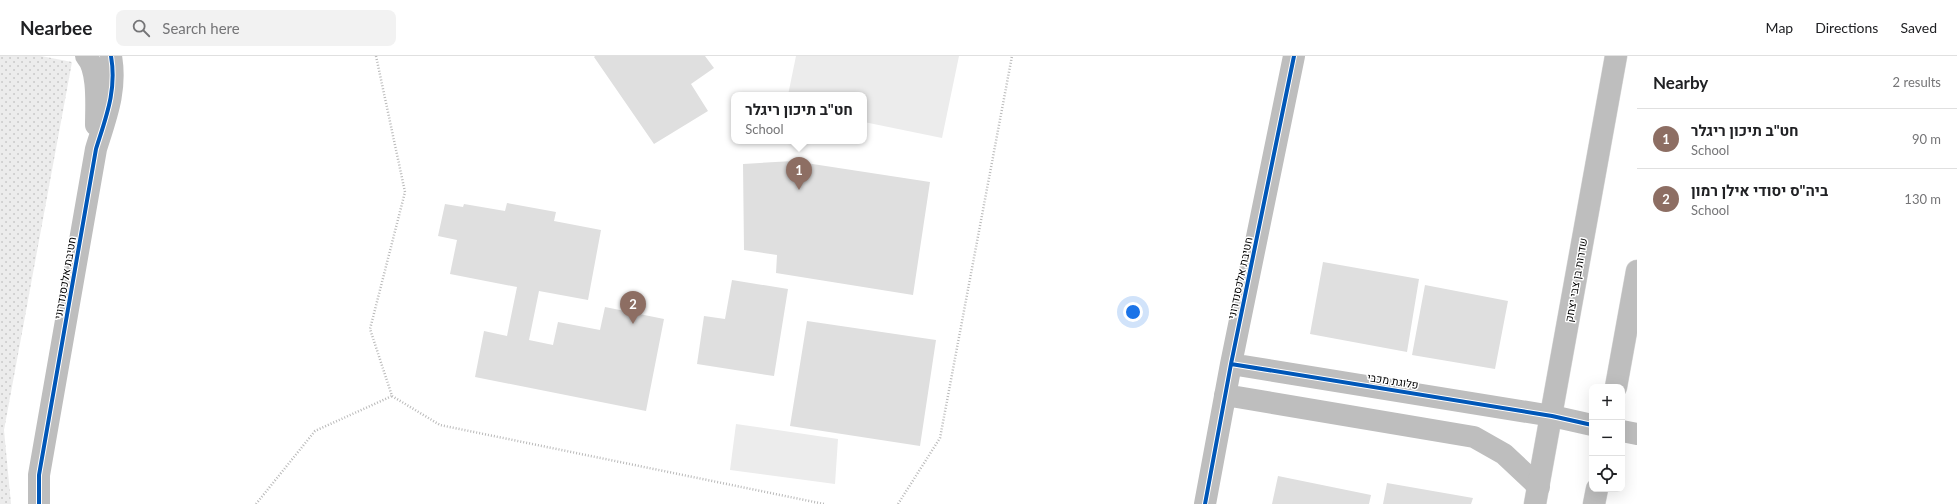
<!DOCTYPE html>
<html lang="en">
<head>
<meta charset="utf-8">
<style>
	:root { --surface:#fff; --page:#f2f2f2; --text:#202124; --muted:#757577; --line:#e0e0e0; --accent:#595959 }
	body { margin:0; font-family:Lato,Heebo,sans-serif; background:var(--page); color:var(--text) }
	.controls { position:absolute; right:12px; bottom:12px; display:grid; overflow:hidden; border-radius:8px; box-shadow:0 4px 16px #0002 }
	.controls button { width:36px; height:36px; display:grid; place-items:center; padding:0; border:0; border-bottom:1px solid var(--line); background:var(--surface); color:var(--text); font:20px sans-serif }
	.you { position:absolute; left:1133px; top:256px; width:14px; height:14px; margin:-10px; border:3px solid #fff; border-radius:50%; background:#1a73e8; box-shadow:0 0 0 6px #1a73e833 }
	.badge { display:grid; place-items:center; width:26px; height:26px; border-radius:50%; background:var(--accent); color:#fff; font-size:13px; font-weight:700 }
	.pin { position:absolute; translate:-50% -33px; filter:drop-shadow(0 1px 2px #0008) }
	.pin::after { content:''; position:absolute; top:21px; width:14px; height:12px; background:inherit; clip-path:polygon(0 0,100% 0,50% 100%) }
	.popup { position:absolute; left:731px; top:36px; width:136px; height:52px; box-sizing:border-box; display:grid; place-content:center; border-radius:8px; background:var(--surface); filter:drop-shadow(0 1px 3px #0005); font-size:13px; white-space:nowrap; color:var(--muted) }
	.popup b { font-size:15px; color:var(--text) }
	.popup::after { content:''; position:absolute; left:50%; top:100%; margin-left:-8px; border:8px solid transparent; border-top-color:var(--surface) }
	.list { margin:0; padding:0; list-style:none }
	h2 { display:flex; justify-content:space-between; align-items:center; height:52px; margin:0; padding:0 16px; font-size:17px }
	h2 small { font-size:13px; font-weight:400; color:var(--muted) }
	.list li { display:grid; grid-template-columns:26px 1fr auto; gap:12px; align-items:center; box-sizing:border-box; height:60px; padding:0 16px; border-top:1px solid var(--line) }
	.list b { display:block; font-size:15px; white-space:nowrap }
	.list p { margin:0; font-size:13px; white-space:nowrap; color:var(--muted) }
	.list em { font-size:13px; font-style:normal; color:var(--muted) }
	.icon { flex:none; width:22px; height:22px; fill:none; stroke:currentColor; stroke-width:2; stroke-linecap:round; stroke-linejoin:round }
	.map { position:relative; flex:none; width:1637px; height:448px; overflow:hidden }
	header { display:flex; align-items:center; gap:24px; box-sizing:border-box; height:56px; padding:0 20px; background:var(--surface); border-bottom:1px solid var(--line) }
	header strong { font-size:19px }
	nav { display:flex; gap:22px; margin-inline-start:auto; font-size:14px }
	.search { width:280px; height:36px; background:var(--page); display:flex; align-items:center; gap:10px; box-sizing:border-box; padding:0 14px; border-radius:8px; color:var(--muted); font-size:15px }
	main { display:flex }
	aside { flex:1; background:var(--surface) }
	.map>svg:first-child { display:block }
	.grass { fill:url(#grass-dots) }
	.garden { fill:#ececec }
	.building { fill:#dfdfdf }
	.lines { fill:none; stroke-linecap:round; stroke-linejoin:round }
	.major-casing { stroke:#dbdbdb; stroke-width:23 }
	.path { stroke:#b9b9b9; stroke-width:2.5; stroke-dasharray:1 2; stroke-linecap:butt }
	.minor { stroke:#bebebe; stroke-width:22 }
	.major { stroke:#bebebe; stroke-width:22 }
	.cycleway-casing { stroke:#fff; stroke-width:6 }
	.cycleway { stroke:#0057b8; stroke-width:4 }
	.labels { text-anchor:middle; stroke-width:3; stroke-linejoin:round; paint-order:stroke }
	.street-label { font-size:11px; fill:#000; stroke:#fff }
</style>
</head>
<body>
<header>
<strong>Nearbee</strong>
<div class="search"><svg class="icon" aria-label="search" viewBox="0 0 24 24"><circle cx="10" cy="10" r="6"/><path d="M15 15l6 6"/></svg>Search here</div>
<nav><a>Map</a><a>Directions</a><a>Saved</a></nav>
</header>
<main>
<div class="map">
<svg width="1637" height="448" viewBox="0 0 1637 448">
	<defs>
		<pattern id="grass-dots" width="8" height="8" patternUnits="userSpaceOnUse"><rect width="8" height="8" fill="#ececec"/><path d="M2 2h.1M6 6h.1" fill="none" stroke="#c9c9c9" stroke-width="1.8" stroke-linecap="round"/></pattern>
	</defs>
	<rect width="100%" height="100%" fill="#fff"/>
	<path class="grass" d="M0,0H41L72,6L4,374L11,448H0Z"/>
	<path class="garden" d="M796,0H959L942,82L864,66V39H788Z
		M736,368L838,383L835,428L730,414Z"/>
	<path class="building" d="M595,0H705L714,12L691,28L708,55L654,88L594,1Z
		M793,105L930,126L913,239L776,217L777,199L744,194L743,108Z
		M507,147L556,156L554,165L601,174L588,244L539,235L529,284L553,289L558,266L600,274L605,251L664,263L646,355L475,321L484,275L507,280L517,231L450,218L457,184L438,180L445,148L463,151L464,148L505,155Z
		M1323,206L1419,223L1407,296L1310,278Z
		M732,224L788,233L774,320L697,308L704,260L725,263Z
		M1425,229L1508,245L1495,313L1412,299Z
		M807,265L936,284L920,390L790,370Z
		M1278,420L1371,439L1369,448H1272Z
		M1387,427L1473,442L1471,448H1383Z"/>
	<g class="lines">
		<g class="major-casing">
			<path id="major" d="M1616,331L1637,215
				M1535,448L1616,0
				M1594,448L1597,433"/>
		</g>
		<path class="path" d="M376,0L405,136L370,273L392,340L440,369L824,448
			M256,448L315,375L392,340
			M898,448L940,382L1012,0"/>
		<path class="minor" d="M86,0C99,14 96,51 96,69
			M1231,308L1552,360L1592,369
			M1225,339L1474,381L1504,398L1539,431
			M1622,375L1637,378
			M39,448V419L96,93C106,61 117,34 111,0
			M1205,448L1231,308L1294,0"/>
		<use href="#major" class="major"/>
		<g class="cycleway-casing">
			<path id="cycleway" d="M1231,308L1552,360L1592,369
				M39,448V419L96,93C106,61 117,34 111,0
				M1205,448L1231,308L1294,0"/>
		</g>
		<use href="#cycleway" class="cycleway"/>
	</g>
	<g class="labels">
		<g class="street-label">
			<text transform="translate(65 222) rotate(-80)" y="4">חטיבת אלכסנדרוני</text>
			<text transform="translate(1240 222) rotate(-78)" y="4">חטיבת אלכסנדרוני</text>
			<text transform="translate(1576 224) rotate(-80)" y="4">שדרות בן צבי יצחק</text>
			<text transform="translate(1393 325) rotate(9)" y="4">פלוגת מכבי</text>
		</g>
	</g>
</svg>
<div class="controls">
<button>+</button>
<button>−</button>
<button><svg class="icon" aria-label="locate" viewBox="0 0 24 24"><circle cx="12" cy="12" r="6"/><path d="M12 2v4M12 18v4M2 12h4M18 12h4"/></svg></button>
</div>
<div class="you"></div>
<div class="pin badge" style="left:799px;top:134px;background:#8d6e63">1</div>
<div class="popup"><b>חט&quot;ב תיכון ריגלר</b>School</div>
<div class="pin badge" style="left:633px;top:268px;background:#8d6e63">2</div>
</div>
<aside>
<h2>Nearby<small>2 results</small></h2>
<ul class="list">
<li><span class="badge" style="background:#8d6e63">1</span><div><b>חט&quot;ב תיכון ריגלר</b><p>School</p></div><em>90 m</em></li>
<li><span class="badge" style="background:#8d6e63">2</span><div><b>ביה&quot;ס יסודי אילן רמון</b><p>School</p></div><em>130 m</em></li>
</ul>
</aside>
</main>
</body>
</html>
